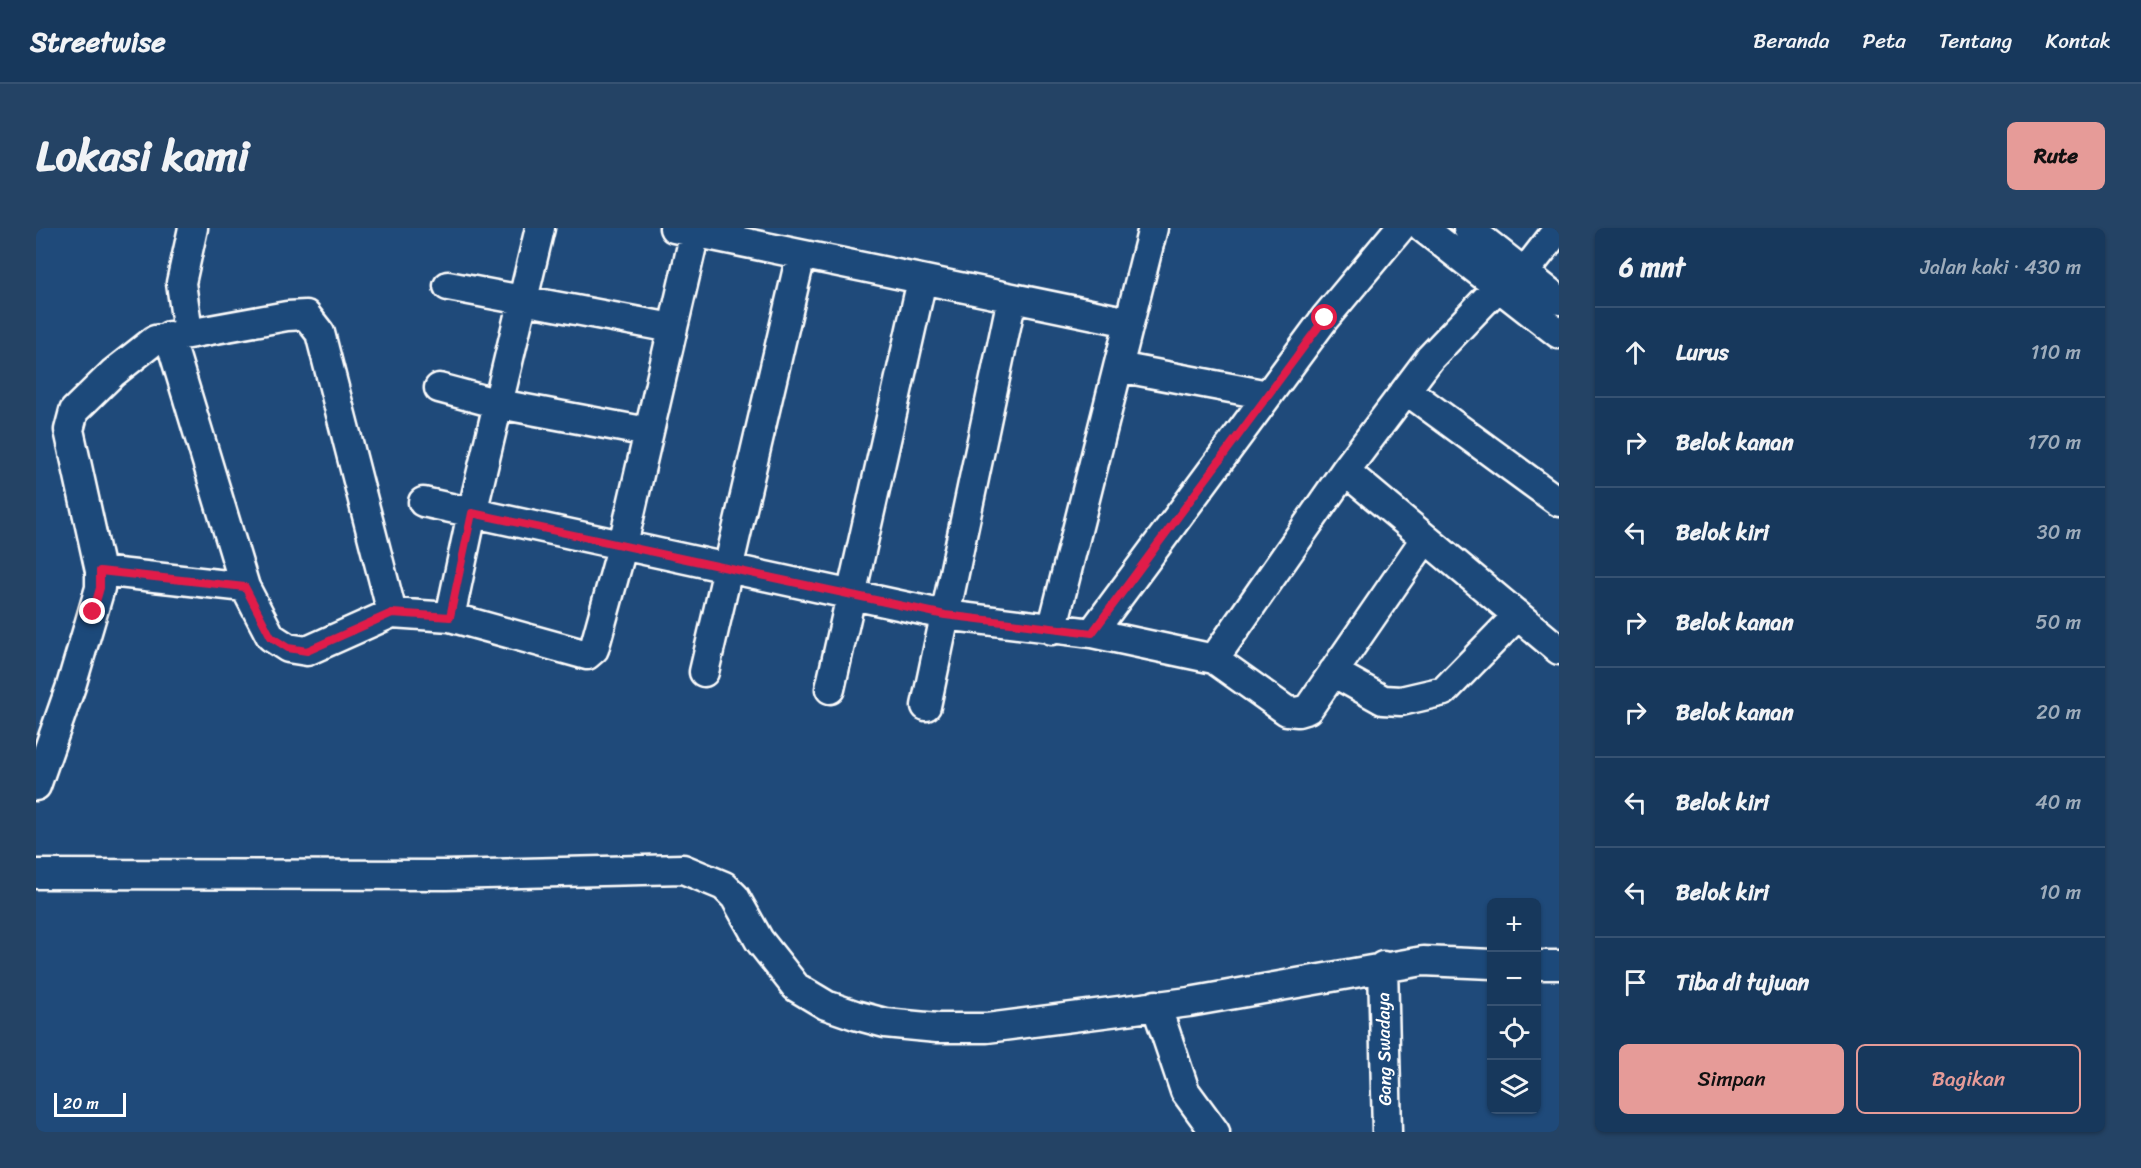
<!DOCTYPE html>
<html lang="id">
<head>
<meta charset="utf-8">
<style>
	:root { --surface:#17385c; --page:#244365; --text:#f1f3f6; --muted:#9eacbb; --line:#365272; --accent:#e69b98 }
	body { margin:0; font-family:Sriracha,sans-serif; background:var(--page); color:var(--text) }
	.controls { position:absolute; right:18px; bottom:18px; display:grid; overflow:hidden; border-radius:9px; box-shadow:0 2px 4px #0004 }
	.controls button { width:54px; height:54px; display:grid; place-items:center; padding:0; border:0; border-bottom:2px solid var(--line); background:var(--surface); color:var(--text); font:30px sans-serif }
	.scale { position:absolute; left:18px; bottom:15px; width:72px; box-sizing:border-box; padding-left:6px; border:3px solid #fff; border-top:0; font-size:16px; line-height:21px; white-space:nowrap; color:#fff; -webkit-text-stroke:4px #1f4a7a; paint-order:stroke }
	.stop { position:absolute; width:18px; height:18px; margin:-14px; border:4px solid #e11d48; border-radius:50%; background:#fff }
	.stop.end { background:#e11d48; border-color:#fff; box-shadow:0 2px 6px #0008 }
	.list { margin:0; padding:0; list-style:none }
	h2 { display:flex; justify-content:space-between; align-items:center; height:78px; margin:0; padding:0 24px; font-size:26px }
	h2 small { font-size:20px; font-weight:400; color:var(--muted) }
	.list li { display:grid; grid-template-columns:39px 1fr auto; gap:18px; align-items:center; box-sizing:border-box; height:90px; padding:0 24px; border-top:2px solid var(--line) }
	.list b { display:block; font-size:22px; white-space:nowrap }
	.list em { font-size:20px; font-style:normal; color:var(--muted) }
	.actions { display:flex; gap:12px; padding:18px 24px }
	.actions a { flex:1; padding:14px 0; border:2px solid var(--accent); border-radius:9px; text-align:center; font-size:21px; color:var(--accent) }
	.actions .main { background:var(--accent); color:#111 }
	.icon { flex:none; width:33px; height:33px; fill:none; stroke:currentColor; stroke-width:2; stroke-linecap:round; stroke-linejoin:round }
	.map { position:relative; flex:none; width:1523px; height:904px; overflow:hidden; border-radius:9px }
	header { display:flex; align-items:center; gap:36px; box-sizing:border-box; height:84px; padding:0 30px; background:var(--surface); border-bottom:2px solid var(--line) }
	header strong { font-size:28px }
	nav { display:flex; gap:33px; margin-inline-start:auto; font-size:21px }
	.intro { display:flex; align-items:center; justify-content:space-between; box-sizing:border-box; height:144px; padding:0 36px }
	h1 { margin:0; font-size:42px }
	.button { padding:15px 27px; border-radius:9px; background:var(--accent); color:#111; font-size:21px; font-weight:700 }
	main { display:flex; gap:36px; padding:0 36px }
	aside { flex:1; background:var(--surface); border-radius:9px; box-shadow:0 2px 4px #0004 }
	.map>svg:first-child { display:block }
	.lines { fill:none; stroke-linecap:round; stroke-linejoin:round }
	.minor-casing { stroke:#fff; stroke-width:33 }
	.minor { stroke:#1f4a7a; stroke-width:28 }
	.route { stroke:#e11d48; stroke-width:8 }
	.labels { text-anchor:middle; stroke-width:5; stroke-linejoin:round; paint-order:stroke }
	.street-label { font-size:18px; fill:#fff; stroke:#1f4a7a }
</style>
</head>
<body>
<header>
<strong>Streetwise</strong>
<nav><a>Beranda</a><a>Peta</a><a>Tentang</a><a>Kontak</a></nav>
</header>
<div class="intro"><h1>Lokasi kami</h1><a class="button">Rute</a></div>
<main>
<div class="map">
<svg width="1523" height="904" viewBox="0 0 1523 904">
	<rect width="100%" height="100%" fill="#1f4a7a"/>
	<filter id="ink" filterUnits="userSpaceOnUse"><feTurbulence type="fractalNoise" baseFrequency=".0167" numOctaves="2"/><feDisplacementMap in="SourceGraphic" scale="12" xChannelSelector="R" yChannelSelector="G"/><feConvolveMatrix kernelMatrix="1 2 1 2 8 2 1 2 1" color-interpolation-filters="sRGB"/></filter>
	<g filter="url(#ink)">
		<g class="lines">
			<g class="minor-casing">
				<path id="minor" d="M638,0L1093,94
					M1387,0L1523,106
					M1432,0L1523,72
					M1523,0L1488,45L1462,59L1394,130L1309,243L1523,422
					M412,58L636,100
					M152,104L145,55L157,0
					M133,108L209,359
					M1082,139L1232,167
					M403,160L463,176L612,204
					M1370,162L1523,274
					M387,274L909,387L1056,405L1178,431L1251,483L1262,484L1272,481L1389,311
					M64,343L209,359L235,409L252,420L271,423L356,385L414,389L551,427L558,421L587,316L660,0
					M414,389L436,285L504,0
					M1016,402L1117,0
					M1056,405L1289,90L1364,0
					M1178,431L1309,243
					M668,444L765,27
					M1297,444L1347,472L1365,473L1408,463L1481,388
					M794,461L886,52
					M890,478L976,70
					M0,558L35,458L64,360V343L33,202L38,183L77,145L119,112L251,88L270,87L284,105L356,385
					M0,646L410,647L647,641L688,658L699,669L723,712L760,759L790,777L819,787L849,795L901,800H951L1153,774L1387,733L1456,736
					M1500,737H1523
					M1347,738L1351,904
					M1120,777L1149,863L1179,904"/>
			</g>
			<use href="#minor" class="minor"/>
		</g>
	</g>
	<g class="lines" filter="url(#ink)">
		<path class="route" d="M57,384L64,360V343L209,359L235,409L252,420L271,423L356,385L414,389L436,285L909,387L1056,405L1289,90"/>
	</g>
	<g class="labels">
		<g class="street-label">
			<text transform="translate(1348 821) rotate(-91)" y="6">Gang Swadaya</text>
		</g>
	</g>
</svg>
<div class="controls">
<button>+</button>
<button>−</button>
<button><svg class="icon" aria-label="locate" viewBox="0 0 24 24"><circle cx="12" cy="12" r="6"/><path d="M12 2v4M12 18v4M2 12h4M18 12h4"/></svg></button>
<button><svg class="icon" aria-label="layers" viewBox="0 0 24 24"><path d="M12 4l9 5-9 5-9-5zM3 14l9 5 9-5"/></svg></button>
</div>
<div class="scale">20 m</div>
<div class="stop" style="left:1289px;top:90px"></div>
<div class="stop end" style="left:57px;top:384px"></div>
</div>
<aside>
<h2>6 mnt<small>Jalan kaki · 430 m</small></h2>
<ul class="list">
<li><svg class="icon" aria-label="ahead" viewBox="0 0 24 24"><path d="M12 20V5M6 11l6-6 6 6"/></svg><div><b>Lurus</b></div><em>110 m</em></li>
<li><svg class="icon" aria-label="right" viewBox="0 0 24 24"><path d="M7 20v-9h11M14 6l5 5-5 5"/></svg><div><b>Belok kanan</b></div><em>170 m</em></li>
<li><svg class="icon" aria-label="left" viewBox="0 0 24 24"><path d="M17 20v-9H6M10 6l-5 5 5 5"/></svg><div><b>Belok kiri</b></div><em>30 m</em></li>
<li><svg class="icon" aria-label="right" viewBox="0 0 24 24"><path d="M7 20v-9h11M14 6l5 5-5 5"/></svg><div><b>Belok kanan</b></div><em>50 m</em></li>
<li><svg class="icon" aria-label="right" viewBox="0 0 24 24"><path d="M7 20v-9h11M14 6l5 5-5 5"/></svg><div><b>Belok kanan</b></div><em>20 m</em></li>
<li><svg class="icon" aria-label="left" viewBox="0 0 24 24"><path d="M17 20v-9H6M10 6l-5 5 5 5"/></svg><div><b>Belok kiri</b></div><em>40 m</em></li>
<li><svg class="icon" aria-label="left" viewBox="0 0 24 24"><path d="M17 20v-9H6M10 6l-5 5 5 5"/></svg><div><b>Belok kiri</b></div><em>10 m</em></li>
<li><svg class="icon" aria-label="arrive" viewBox="0 0 24 24"><path d="M6 21V4h12l-3 4 3 4H6"/></svg><div><b>Tiba di tujuan</b></div></li>
</ul>
<div class="actions"><a class="main">Simpan</a><a>Bagikan</a></div>
</aside>
</main>
</body>
</html>
